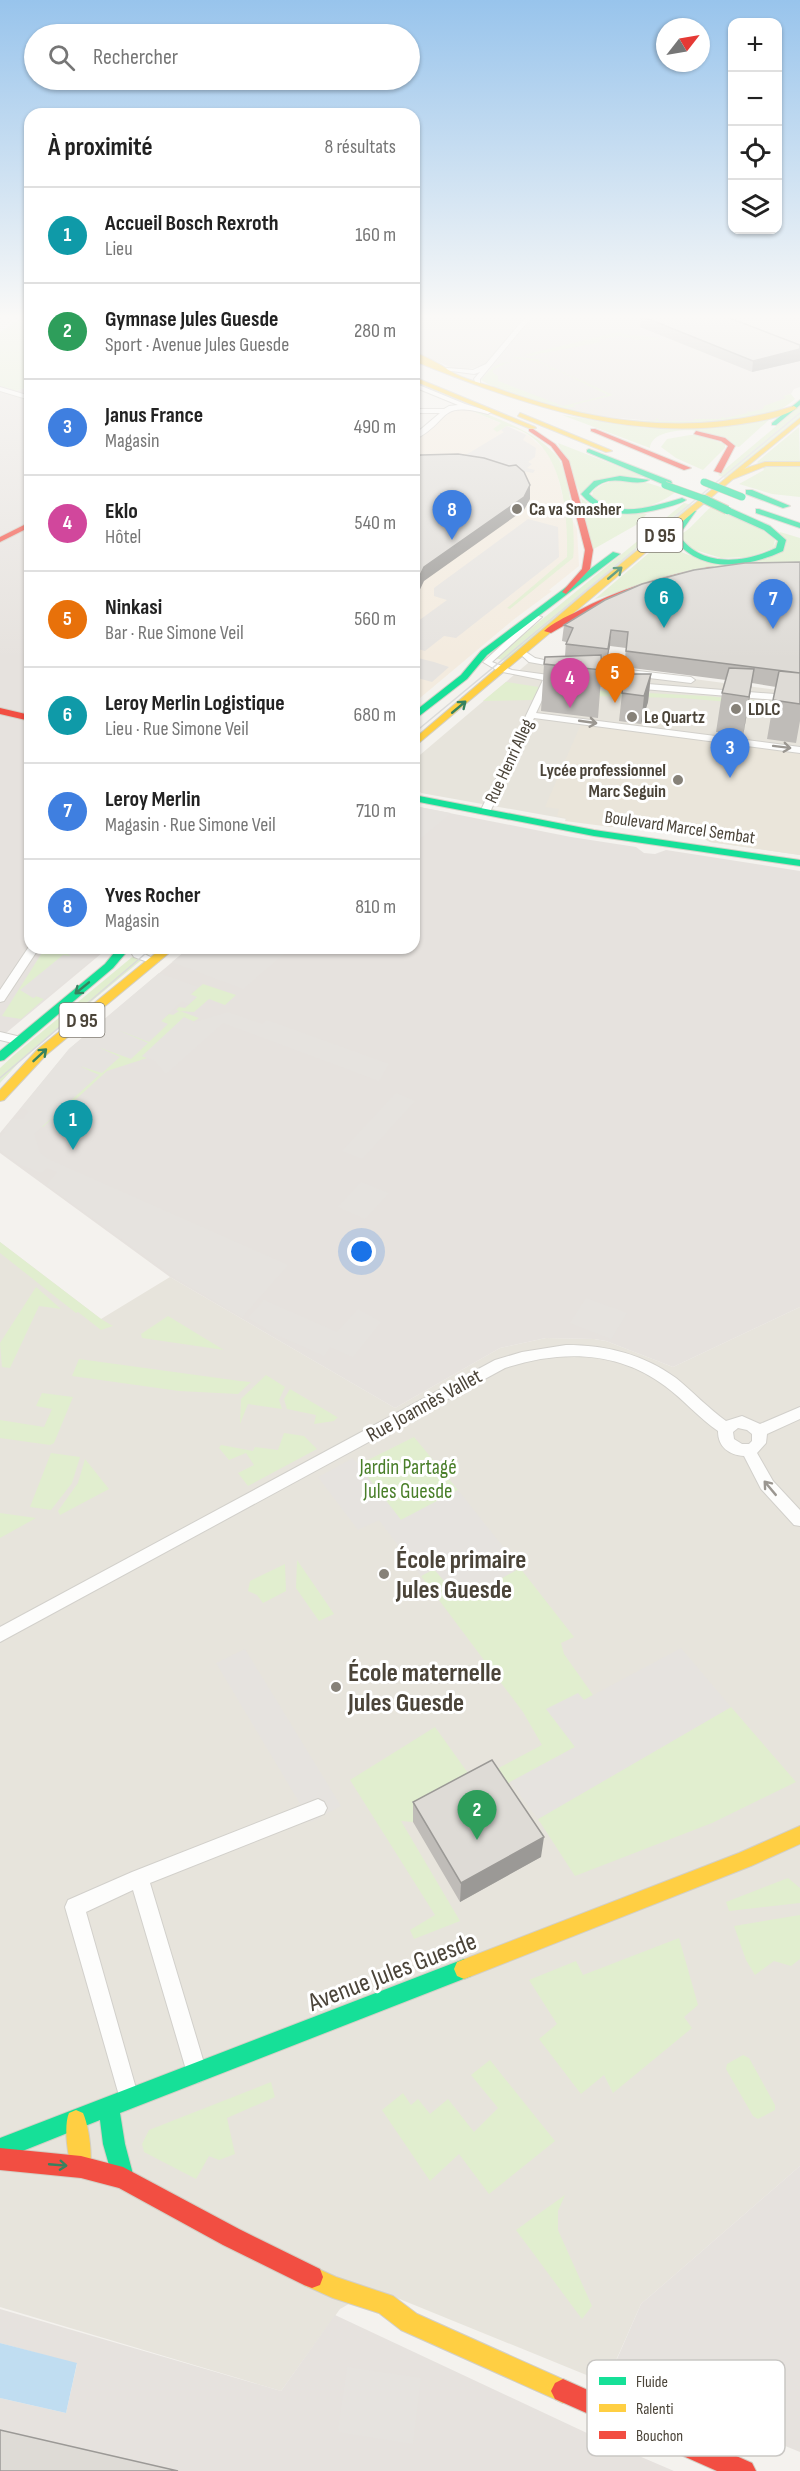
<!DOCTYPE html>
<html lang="fr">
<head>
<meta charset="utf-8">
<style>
	:root { --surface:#fff; --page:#f6f6f6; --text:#222; --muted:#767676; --line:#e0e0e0; --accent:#868178 }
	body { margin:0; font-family:"Sofia Sans Condensed",sans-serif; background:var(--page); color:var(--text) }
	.controls { position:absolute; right:18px; top:18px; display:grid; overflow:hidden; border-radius:12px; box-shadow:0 2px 4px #0004 }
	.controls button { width:54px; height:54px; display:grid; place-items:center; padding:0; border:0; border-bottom:2px solid var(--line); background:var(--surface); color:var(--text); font:30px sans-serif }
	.compass { position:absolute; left:656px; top:18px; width:54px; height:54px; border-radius:50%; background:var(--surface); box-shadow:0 2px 4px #0004; rotate:59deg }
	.you { position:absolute; left:362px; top:1252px; width:21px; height:21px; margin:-15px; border:4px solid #fff; border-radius:50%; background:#1a73e8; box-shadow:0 0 0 9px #1a73e833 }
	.badge { display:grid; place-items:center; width:39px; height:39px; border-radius:50%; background:var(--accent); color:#fff; font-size:20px; font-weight:700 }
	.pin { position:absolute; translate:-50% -50px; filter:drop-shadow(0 2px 3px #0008) }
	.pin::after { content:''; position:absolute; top:32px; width:21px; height:18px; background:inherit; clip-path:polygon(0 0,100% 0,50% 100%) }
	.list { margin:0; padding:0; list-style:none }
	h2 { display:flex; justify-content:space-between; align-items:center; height:78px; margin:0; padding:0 24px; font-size:26px }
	h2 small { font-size:20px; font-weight:400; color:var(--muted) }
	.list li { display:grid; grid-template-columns:39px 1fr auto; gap:18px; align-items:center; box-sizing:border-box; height:96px; padding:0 24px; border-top:2px solid var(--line) }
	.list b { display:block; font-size:22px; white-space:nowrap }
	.list p { margin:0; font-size:20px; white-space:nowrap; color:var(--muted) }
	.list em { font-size:20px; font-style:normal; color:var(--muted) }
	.icon { flex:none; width:33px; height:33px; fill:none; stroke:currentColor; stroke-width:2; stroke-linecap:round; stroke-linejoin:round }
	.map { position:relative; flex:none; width:800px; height:2471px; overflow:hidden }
	.search { position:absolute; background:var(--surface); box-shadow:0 2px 4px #0004; left:24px; top:24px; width:396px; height:66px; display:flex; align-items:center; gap:15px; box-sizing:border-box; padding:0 21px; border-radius:33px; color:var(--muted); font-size:22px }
	.panel { position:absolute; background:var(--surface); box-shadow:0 2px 4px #0004; left:24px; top:108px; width:396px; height:846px; border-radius:18px }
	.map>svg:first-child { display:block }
	.residential { fill:#e7e4dc }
	.commercial { fill:#f3ebdf }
	.industrial { fill:#e6e2de }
	.education { fill:#eae5da }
	.green { fill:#e1eecf }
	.parking { fill:#e6e3df }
	.water { fill:#c0ddf1 }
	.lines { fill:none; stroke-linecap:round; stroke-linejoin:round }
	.street-casing { stroke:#d2d0cb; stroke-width:2 }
	.fast-casing { stroke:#d3cfc5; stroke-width:2 }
	.slow-casing { stroke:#d3cfc5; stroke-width:2 }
	.jam-casing { stroke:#d3cfc5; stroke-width:2 }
	.street { fill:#fdfdfc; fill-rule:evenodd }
	.fast { fill:#16e098; fill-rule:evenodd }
	.slow { fill:#ffcf43; fill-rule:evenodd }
	.jam { fill:#f24e42; fill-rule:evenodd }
	.tram { stroke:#dbdbda; stroke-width:1.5 }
	.fast-bridge-far1-casing { stroke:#ccbfa9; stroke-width:8; stroke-linecap:butt }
	.fast-bridge-casing { stroke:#ccbfa9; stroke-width:10; stroke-linecap:butt }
	.fast-bridge-far1 { stroke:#16e098; stroke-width:7 }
	.fast-bridge { stroke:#16e098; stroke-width:8 }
	.wall { fill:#bfbcb8 }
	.shaded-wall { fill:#9b9996 }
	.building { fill:#dedbd6; stroke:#9b9996; stroke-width:1.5 }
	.oneway { stroke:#36825f }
	.oneway2 { stroke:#9b9791 }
	.poi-dot { fill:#868178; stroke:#fff; stroke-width:2 }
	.labels { text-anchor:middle; stroke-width:6; stroke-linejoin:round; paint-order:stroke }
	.far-poi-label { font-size:18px; font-weight:bold; fill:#4b4439; stroke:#fff; text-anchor:start }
	.far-street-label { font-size:18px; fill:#4b4439; stroke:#fff }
	.shield { fill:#fff; stroke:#817c74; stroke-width:1.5 }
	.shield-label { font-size:20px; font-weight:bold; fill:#4b4439 }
	.street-label { font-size:21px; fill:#4b4439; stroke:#fff }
	.park-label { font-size:21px; fill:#4a7f2a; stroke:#fff }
	.near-poi-label { font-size:26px; font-weight:bold; fill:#4b4439; stroke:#fff; text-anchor:start }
	.near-street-label { font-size:26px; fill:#4b4439; stroke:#fff }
	.key { fill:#fff; stroke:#c9c7c4; stroke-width:1.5 }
	.key-label { font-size:16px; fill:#4b4439 }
</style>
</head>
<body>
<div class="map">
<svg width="800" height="2471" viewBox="0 0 800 2471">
	<rect width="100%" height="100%" fill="#f4f2ee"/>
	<path class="residential" d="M414,314H531L487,365L464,370L455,369L414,352Z
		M534,658L800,693V855L710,842L690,831L628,824L611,827L421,793L414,784V760Z
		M0,1242L101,1319L170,1277L395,1408L500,1348L546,1338L594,1339L606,1341L673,1367L800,1307V2166L641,2304L606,2383L375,2289L340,2309L281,2391L0,2307Z"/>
	<path class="commercial" d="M467,409L528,435L548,453L557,473L565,507L577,529L579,566L549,590L552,591L513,620L414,703V443L452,410Z"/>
	<path class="industrial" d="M535,314H800V387L794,389L791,394L784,396L789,398L771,407L743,417L714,422L675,423L585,415L482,379Z
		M0,386L16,391L30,386V948H108L0,1038Z
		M414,806L571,837L636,847L644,853L655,854L666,850L800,871V1307L673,1367L606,1341L594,1339L546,1338L500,1348L395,1408L170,1277L0,1153V1133L69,1049L189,948H414Z
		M800,2166V2452L610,2375L641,2304Z
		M0,2309L281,2391L335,2315L604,2441L674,2471H0V2398L66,2413L77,2364L0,2343Z"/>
	<path class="education" d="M581,724L800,753V855L710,842L690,831L628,824L611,827L565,821L566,818L557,816L559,809L545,807Z"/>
	<path class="green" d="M20,319H30V386L16,391L0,386V332Z
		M618,332C632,338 646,334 661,339L639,340L619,336L598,340L601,342L533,355L535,356L524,355Z
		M516,357L543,360L538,361L613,395L573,405L576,407L566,408L614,419L655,421L657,418L659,421H695L694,419H721V417L725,418L748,413L746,411L750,412L763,409L764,406L786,398L783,396L791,394L795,399C776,416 756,419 730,422C654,432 581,421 510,393C500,389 490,386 481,380C487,372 499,359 513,363H506L493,370V373L498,376V381L563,406L608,395L557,370H549L552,368L537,361L513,358Z
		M800,406V417L725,478L718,475Z
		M467,409H474C503,421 533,431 555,454C570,468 576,537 573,558L510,609L507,608L567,557C568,508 562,437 507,426L497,432L493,429L501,423Z
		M562,415L647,428L771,418L739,447C726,445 715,436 703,432C688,428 651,430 650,448Z
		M799,427L800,462L758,463L757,462Z
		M690,435H698L725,444V448L703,470L676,458L661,447L667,439Z
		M558,443L645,477L620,476L580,493Z
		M800,465V497L772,494L739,484L764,470L763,467Z
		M613,481L645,482L676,492C650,510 618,519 592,496L593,491L603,484Z
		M581,498L588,503L647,514L636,525L592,550Z
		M684,503L693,505L506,661L495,658Z
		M711,507L756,525L775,540L773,548L750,557L721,558L689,548L680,534C689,532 702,514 711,507Z
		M780,532L800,538V563L730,565L693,570L595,599L670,535C669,567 746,559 768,559Z
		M506,682L539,687L533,700L483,701Z
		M550,688L706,696L800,704V708L682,698L588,696Z
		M45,948H57L71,956L21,990L33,998L36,996L44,999L21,1019L2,1016Z
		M143,948H156L23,1058L0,1083V1068L14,1055Z
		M203,984L236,995L225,1005L209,999L194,1012L180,1011L199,1018L142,1056L147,1058L107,1071L64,1110L62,1109L43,1127L40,1126L68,1093L99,1075L79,1067L120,1057L97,1048L147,1043L117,1031L167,1024L160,1022L169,1014L173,1015L179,1011L176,1010L179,1007L185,1008L197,997L190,995Z
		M0,1242L101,1319L113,1326L101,1330L78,1312L76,1313L0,1253Z
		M36,1287L61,1309L39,1306L10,1368L2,1367L0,1343Z
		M168,1316L224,1350L142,1338L141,1334Z
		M79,1359L240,1381L251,1382L238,1394L179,1391L72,1376Z
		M266,1375L285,1387L279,1400L282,1409L248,1404L240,1424L241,1399Z
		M290,1389L337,1417H338L334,1421L314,1424L316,1415L287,1409L284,1399Z
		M42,1393L73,1397L54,1443L50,1445L0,1438V1420L44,1427L52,1409L36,1406Z
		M284,1433L304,1436L317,1449L248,1486L238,1473L254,1465L246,1453L229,1460L219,1448L221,1445L253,1451L255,1447L278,1450Z
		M414,1437L458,1490L401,1520L358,1465Z
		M51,1453L80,1457L72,1483L51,1510L30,1507Z
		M85,1459L109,1489L60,1515L58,1511L78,1483Z
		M0,1513L36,1518L0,1538Z
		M297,1560L334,1614L319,1621L296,1588Z
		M285,1564L286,1591L263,1603L257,1595L248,1591L250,1581Z
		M520,1568L574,1637L561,1643L564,1654L593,1695L584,1700L575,1747L505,1785L495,1770L542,1745L523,1712L421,1576L434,1569L461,1601Z
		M731,1707L796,1782L712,1823L575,1876L538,1819Z
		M435,1727L478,1787L413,1822L401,1821L460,1921L414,1939L410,1930L435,1915L350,1780Z
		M788,1878L800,1888V1903L729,1911L726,1902Z
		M800,1915V1959L791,1966L774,1961L755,1975L746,1960L734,1926Z
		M679,1938L698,2005L684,2017L692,2028L613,2093L604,2075L581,2094L539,2039L557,2024L529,1980L576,1961L583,1975Z
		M743,2055L749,2058L775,2105V2110L758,2119L753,2116L726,2069L727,2064Z
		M490,2060L555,2141L489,2194L459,2154L430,2181L382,2110L403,2093L411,2105L418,2099L430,2114L448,2099L474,2132L498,2108L471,2075Z
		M271,2082L275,2097L227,2118L235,2154L219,2160L209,2156L196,2179L144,2152L142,2144L149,2130Z
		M565,2195L558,2211V2230L592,2306L582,2319L516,2230Z"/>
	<path class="parking" d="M507,426L526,435L523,440L536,448L535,457L528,462L532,464L527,468L535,470L533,473L459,459L504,432L501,430Z
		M528,519L558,527L559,557L456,638L444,636L425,651L414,648V624L447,600L434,596V588Z
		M414,657L434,662L449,667L432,682L414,677Z
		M414,806L451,813L414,844Z
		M189,948H291L243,989L172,962Z
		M63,955L93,959L44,999L36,996L34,998L20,990Z
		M159,973L198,987L190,994L197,997L189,1004L182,1001L161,1021L168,1024L149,1042L118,1030L148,1043L131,1059L98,1047L120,1057L102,1073L79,1066L99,1075L34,1134L40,1153L48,1159L288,1265L242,1317L174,1277L47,1185L57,1172L47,1168L41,1173L21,1165L0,1150V1137L5,1132L3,1131L12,1119H23L29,1111L21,1108L69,1049Z
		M228,1012L262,1024L267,1020L389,1064L379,1081L223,1023L166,1074L154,1060L142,1056L184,1017L195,1022Z
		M396,1093L415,1101L362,1159L342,1151Z
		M361,1182L389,1193L365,1219L338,1207Z
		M586,1298L627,1313L611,1339L570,1323Z
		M264,1300L337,1332L358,1309L381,1322L353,1357L330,1347L324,1356L275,1334L248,1318Z
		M353,1458L401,1520L458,1490L520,1568L461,1601L434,1569L421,1576L379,1520L358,1530L318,1477Z
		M681,1648L731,1707L538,1819L510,1782L575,1747L546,1709L578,1693L584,1700Z
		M245,1649L341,1806L311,1822L216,1663Z
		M347,2367L421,2378L413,2444L338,2432Z"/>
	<path class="water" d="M0,2343L77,2363L66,2413L0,2398Z"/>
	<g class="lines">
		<g class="street-casing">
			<path id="street" d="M528,314H534L480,379V384H476L474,379L480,372L474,374L444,370L447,368L473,370L486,364Z
				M414,383L465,404L491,412L488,414C436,400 452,421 414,440V435L440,413H414V409H444L449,406L458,405L414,387Z
				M0,387L30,396V400L0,391Z
				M535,615L542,617L492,662L512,670L563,677V681H551L536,713L800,747V753L534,718L490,812L489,814H481L480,812L543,680L498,671L483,662Z
				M523,650L535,658L567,665L563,668L529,662L519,653Z
				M585,665L691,677L695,680L691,683L582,670L581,668Z
				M585,679L800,696V702L582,684V680Z
				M30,945V948H39L4,1001L0,1002V990Z
				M128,948H140L142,953L159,961L153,964L134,957Z
				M0,1032L21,1037L23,1040L17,1044L0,1040Z
				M566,1345C606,1345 643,1354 676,1378C693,1392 708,1408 726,1421L742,1416L760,1424L800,1407V1419L767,1434L766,1443L757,1453L773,1481L800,1510V1526L794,1525L761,1489L744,1456C729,1455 718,1447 718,1431C699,1418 684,1400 665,1386C617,1350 560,1350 505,1368L0,1642V1627L495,1360L522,1352ZM738,1428L747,1430L752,1434V1441L749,1444H742L734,1439L733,1432Z
				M318,1799L324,1802L327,1808L324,1814L150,1883L207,2073L204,2080L197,2083L190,2080L187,2073L133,1890L86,1912L139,2099L136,2106L129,2109L122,2106L65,1907L68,1900L132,1872Z"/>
		</g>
		<g class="fast-casing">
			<path id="fast" d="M800,400V405L776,425H772V423Z
				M589,449L671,481L672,483L665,485L587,452V450Z
				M620,476L649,480C631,489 609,468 589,494C616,520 650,507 682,498L686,500C680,504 671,506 664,508C634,516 603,519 581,494L594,481Z
				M746,490H752L790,506L783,508L746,494Z
				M724,508H730L770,526L786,540L783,551C744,569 698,574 671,535L692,509L696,511L679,535C701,568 744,563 776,548L778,541L764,530L724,512Z
				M759,509L800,523V528L756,513V509Z
				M613,552L620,554L487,655L467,679L414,720V712L461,675L481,651Z
				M414,795L594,830L800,860V866L594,836L414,801Z
				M118,948H130L113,968L4,1060L0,1061V1051L105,964Z
				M464,1959L471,1962L474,1969L471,1976L120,2113L125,2144L134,2178L131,2186L123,2189L115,2186L103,2144L100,2120L0,2160V2138Z"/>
		</g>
		<g class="slow-casing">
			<path id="slow" d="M414,352C426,357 440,364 450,371C461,378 480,383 493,387C591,423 692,438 794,406L797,408C782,418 759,421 741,424C625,442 520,403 414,361V357L418,359L414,356Z
				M414,377L535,427L536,428L531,429L414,381Z
				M520,413L610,450L612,451L606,452L518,416Z
				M800,418V423L744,469L765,462H800V466H766L733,479L414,747V739L590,589Z
				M162,948H175L46,1055L4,1100L0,1101V1090L38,1049Z
				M800,1826V1844L751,1866L464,1979L457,1976L454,1969L457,1962L739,1853Z
				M76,2110L83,2113C89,2126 94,2161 88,2174L81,2178L74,2174C68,2161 63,2126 69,2113Z
				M312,2266L336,2277L393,2296L417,2314L571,2383L575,2391L571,2399L563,2403L555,2399L401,2330L379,2313L333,2298L304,2285L301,2277L304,2269Z"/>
		</g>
		<g class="jam-casing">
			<path id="jam" d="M529,429H533L555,444L569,461L593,550L590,569L566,594L562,592L582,569L585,550L562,461L551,446L529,431Z
				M591,429H595L691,468L684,470L591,431Z
				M696,431L725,438L735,446L721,473L714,471L728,446L721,441L694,434Z
				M30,522V527L0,542V537Z
				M710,567H713V571C653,584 604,601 551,633L544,631C553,623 565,617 576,612C618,589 663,576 710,567Z
				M0,708L30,715V721L0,714Z
				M0,2148L81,2156L123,2167L239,2229L320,2269L323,2277L320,2285L312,2288L304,2285L223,2245L119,2188L81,2178L0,2170Z
				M563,2379L752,2463L756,2471H717L555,2399L551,2391L555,2383Z"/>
		</g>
		<use href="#street" class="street"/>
		<use href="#fast" class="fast"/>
		<use href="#slow" class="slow"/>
		<use href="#jam" class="jam"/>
		<path class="tram" d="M414,733L800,413
			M0,1078L152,948"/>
		<g class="fast-bridge-far1-casing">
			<path id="fast-bridge-far1" d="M704,482L742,497
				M665,485L707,500"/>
		</g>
		<g class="fast-bridge-casing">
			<path id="fast-bridge" d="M704,499L727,510"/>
		</g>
		<use href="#fast-bridge-far1" class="fast-bridge-far1"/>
		<use href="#fast-bridge" class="fast-bridge"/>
	</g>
	<path class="wall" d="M650,314H726V317L800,345V361L752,372L640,327L641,316Z
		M800,562V721L796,743L767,739L776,687L752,683L743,736L716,732L722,693L726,680L624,667L626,648L610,646L606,665H602L598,718L541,711L544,664L565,656L566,642L562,641L564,625Z
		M651,674L648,702L641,724L619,721L623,685Z
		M413,1802L541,1857L460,1902L413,1822Z"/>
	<path class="shaded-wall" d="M800,349V361L752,372L753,361Z
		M530,485V499L524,510L424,581L415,600V586L424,567Z
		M611,630L610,646L606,665L608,649Z
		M754,669L748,708L743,736L749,697Z
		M651,674L648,702L641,724L644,696Z
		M544,1837L541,1857L460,1902L461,1883Z"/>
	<path class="building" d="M650,314H721H719L800,345V349L753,361L641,316Z
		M458,454L484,458L509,466L516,465L524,472L530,485L524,497L424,567L415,586H414V456L421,455Z
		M800,562V673L626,651L628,632L611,630L608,649L566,644L573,628L564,625L605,600L642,584L694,570L745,563Z
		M601,655L602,670L544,664L545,657Z
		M729,668L754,669L749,697L722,693Z
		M779,671L800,673V704L773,700Z
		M629,674H651L644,696L622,693L623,685Z
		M492,1760L544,1837L461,1883L413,1802Z
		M0,2430L178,2471H0Z"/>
	<defs><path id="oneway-shaft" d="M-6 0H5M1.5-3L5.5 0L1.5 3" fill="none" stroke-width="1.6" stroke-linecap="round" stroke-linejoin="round" transform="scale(1.5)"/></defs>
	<g class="oneway">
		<use href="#oneway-shaft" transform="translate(615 573) rotate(-40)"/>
		<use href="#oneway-shaft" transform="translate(459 707) rotate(-40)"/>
		<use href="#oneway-shaft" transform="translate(82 988) rotate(141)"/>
		<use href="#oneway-shaft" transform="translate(40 1055) rotate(-43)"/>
		<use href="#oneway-shaft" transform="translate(58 2165) rotate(5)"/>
	</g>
	<g class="oneway2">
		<use href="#oneway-shaft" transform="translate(588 722) rotate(8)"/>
		<use href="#oneway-shaft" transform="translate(782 747) rotate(7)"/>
		<use href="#oneway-shaft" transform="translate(770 1488) rotate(-130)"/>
	</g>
	<linearGradient id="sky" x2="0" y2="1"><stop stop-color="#98c4ec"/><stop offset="0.48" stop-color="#faf9f7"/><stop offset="1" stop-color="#faf9f7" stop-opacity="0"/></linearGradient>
	<rect width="800" height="660" fill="url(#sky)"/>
	<g class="poi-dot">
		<circle cx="517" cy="509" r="6"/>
		<circle cx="736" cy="709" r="6"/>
		<circle cx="632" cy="717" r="6"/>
		<circle cx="678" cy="780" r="6"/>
		<circle cx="384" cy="1574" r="6"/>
		<circle cx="336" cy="1687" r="6"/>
	</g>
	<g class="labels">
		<g class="far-poi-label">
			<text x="529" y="515">Ca va Smasher</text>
			<text x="748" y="715">LDLC</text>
			<text x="644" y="723">Le Quartz</text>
			<text x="666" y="776" text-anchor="end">Lycée professionnel<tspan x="666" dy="21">Marc Seguin</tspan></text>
		</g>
		<g class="far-street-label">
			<text transform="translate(509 761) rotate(-65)" y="6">Rue Henri Alleg</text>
			<text transform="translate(680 827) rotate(8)" y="6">Boulevard Marcel Sembat</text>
		</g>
		<g class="shield">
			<rect x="637.5" y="518" width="45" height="34" rx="4.5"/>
			<rect x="59.5" y="1003" width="45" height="34" rx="4.5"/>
		</g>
		<g class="shield-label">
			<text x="660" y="542">D 95</text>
			<text x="82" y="1027">D 95</text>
		</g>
		<g class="street-label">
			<text transform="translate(424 1405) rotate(-29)" y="7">Rue Joannès Vallet</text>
		</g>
		<g class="park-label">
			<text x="408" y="1474">Jardin Partagé<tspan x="408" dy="24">Jules Guesde</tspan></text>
		</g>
		<g class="near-poi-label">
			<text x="396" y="1568">École primaire<tspan x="396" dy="30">Jules Guesde</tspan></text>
			<text x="348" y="1681">École maternelle<tspan x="348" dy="30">Jules Guesde</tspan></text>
		</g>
		<g class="near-street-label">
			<text transform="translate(392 1971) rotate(-21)" y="9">Avenue Jules Guesde</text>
		</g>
	</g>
	<rect x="587" y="2360" width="198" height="96" rx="9" class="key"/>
	<rect x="599" y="2377" width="27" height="8" fill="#16e098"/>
	<rect x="599" y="2404" width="27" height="8" fill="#ffcf43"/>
	<rect x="599" y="2431" width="27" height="8" fill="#f24e42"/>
	<g class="key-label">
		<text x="636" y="2387">Fluide</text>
		<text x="636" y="2414">Ralenti</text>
		<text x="636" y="2441">Bouchon</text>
	</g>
</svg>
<div class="controls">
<button>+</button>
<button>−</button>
<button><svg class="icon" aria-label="locate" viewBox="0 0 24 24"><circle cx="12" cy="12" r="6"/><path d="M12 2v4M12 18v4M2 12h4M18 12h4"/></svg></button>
<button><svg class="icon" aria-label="layers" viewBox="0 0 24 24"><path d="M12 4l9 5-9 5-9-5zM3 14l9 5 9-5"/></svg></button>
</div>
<svg class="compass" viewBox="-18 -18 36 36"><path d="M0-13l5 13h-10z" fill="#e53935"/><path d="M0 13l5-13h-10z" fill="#767676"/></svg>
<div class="you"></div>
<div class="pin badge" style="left:73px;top:1150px;background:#0f9aa8">1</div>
<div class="pin badge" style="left:477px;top:1840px;background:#2e9e5b">2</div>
<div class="pin badge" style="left:730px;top:778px;background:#3f7fe0">3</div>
<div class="pin badge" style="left:570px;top:708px;background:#d1479c">4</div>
<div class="pin badge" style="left:615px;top:703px;background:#e8710a">5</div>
<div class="pin badge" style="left:664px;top:628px;background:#0f9aa8">6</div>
<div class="pin badge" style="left:773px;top:629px;background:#3f7fe0">7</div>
<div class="pin badge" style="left:452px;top:540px;background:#3f7fe0">8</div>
<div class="search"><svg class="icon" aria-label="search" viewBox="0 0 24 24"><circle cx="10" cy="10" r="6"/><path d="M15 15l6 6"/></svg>Rechercher</div>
<section class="panel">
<h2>À proximité<small>8 résultats</small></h2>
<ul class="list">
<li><span class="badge" style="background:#0f9aa8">1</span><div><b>Accueil Bosch Rexroth</b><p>Lieu</p></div><em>160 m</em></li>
<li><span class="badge" style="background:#2e9e5b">2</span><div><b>Gymnase Jules Guesde</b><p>Sport · Avenue Jules Guesde</p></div><em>280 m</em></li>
<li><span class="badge" style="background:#3f7fe0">3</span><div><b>Janus France</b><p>Magasin</p></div><em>490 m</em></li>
<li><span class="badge" style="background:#d1479c">4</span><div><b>Eklo</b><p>Hôtel</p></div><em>540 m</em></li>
<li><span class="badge" style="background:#e8710a">5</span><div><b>Ninkasi</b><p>Bar · Rue Simone Veil</p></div><em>560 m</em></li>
<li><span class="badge" style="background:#0f9aa8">6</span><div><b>Leroy Merlin Logistique</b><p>Lieu · Rue Simone Veil</p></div><em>680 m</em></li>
<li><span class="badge" style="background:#3f7fe0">7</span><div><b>Leroy Merlin</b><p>Magasin · Rue Simone Veil</p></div><em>710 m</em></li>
<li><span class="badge" style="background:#3f7fe0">8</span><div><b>Yves Rocher</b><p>Magasin</p></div><em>810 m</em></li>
</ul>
</section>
</div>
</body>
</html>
